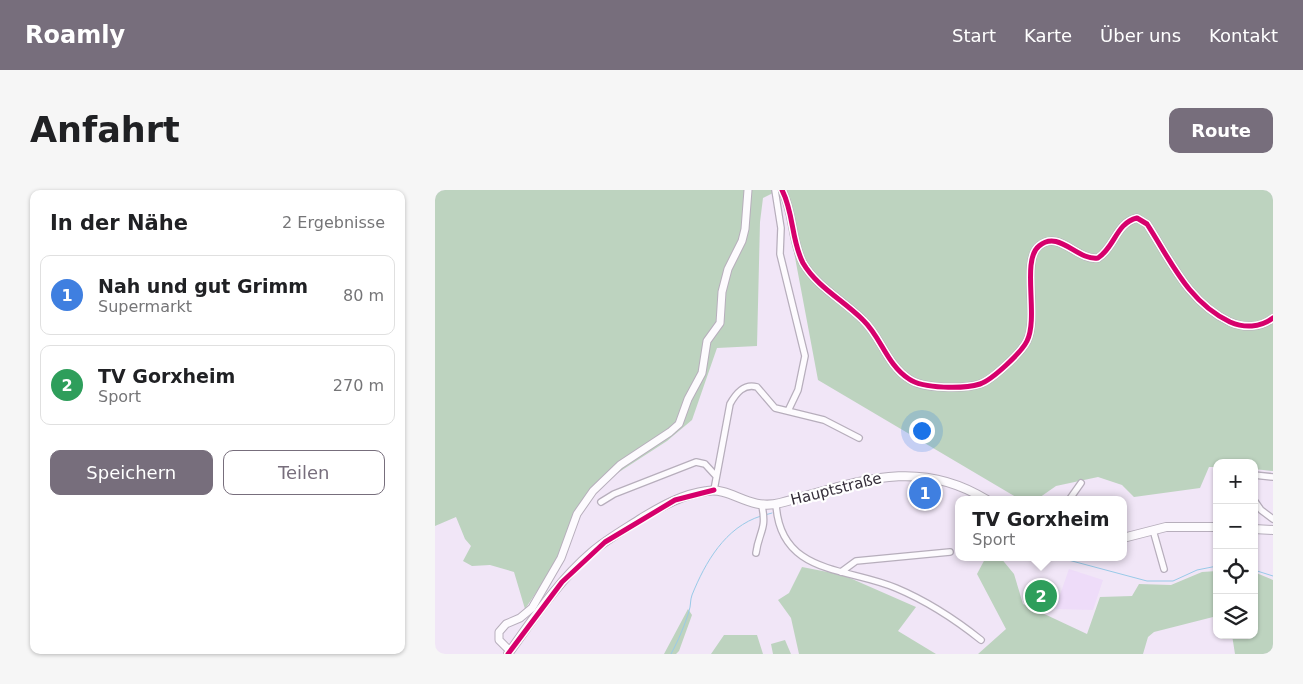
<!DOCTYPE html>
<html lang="de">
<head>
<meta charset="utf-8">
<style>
	:root { --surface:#fff; --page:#f6f6f6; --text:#202124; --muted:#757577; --line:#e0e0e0; --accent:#776e7c }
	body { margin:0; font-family:"DejaVu Sans",sans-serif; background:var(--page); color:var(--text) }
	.controls { position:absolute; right:15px; bottom:15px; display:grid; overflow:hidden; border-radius:10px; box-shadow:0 1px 4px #0004 }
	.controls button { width:45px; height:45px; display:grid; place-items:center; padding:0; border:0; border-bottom:1px solid var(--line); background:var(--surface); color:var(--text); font:25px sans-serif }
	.you { position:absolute; left:486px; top:240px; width:18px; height:18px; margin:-12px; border:4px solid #fff; border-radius:50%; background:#1a73e8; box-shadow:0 0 0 8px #1a73e833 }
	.badge { display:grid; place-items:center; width:32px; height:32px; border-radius:50%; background:var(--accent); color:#fff; font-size:16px; font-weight:700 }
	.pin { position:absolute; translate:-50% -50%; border:2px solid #fff; box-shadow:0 1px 5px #0006 }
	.popup { position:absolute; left:520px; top:306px; width:172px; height:65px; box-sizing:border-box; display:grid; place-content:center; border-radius:10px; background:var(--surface); filter:drop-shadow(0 1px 4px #0005); font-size:16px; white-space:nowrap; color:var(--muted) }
	.popup b { font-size:19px; color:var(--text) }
	.popup::after { content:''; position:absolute; left:50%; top:100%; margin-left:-10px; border:10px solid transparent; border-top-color:var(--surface) }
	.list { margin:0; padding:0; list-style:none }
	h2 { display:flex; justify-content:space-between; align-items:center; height:65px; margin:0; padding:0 20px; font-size:21px }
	h2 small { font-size:16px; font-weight:400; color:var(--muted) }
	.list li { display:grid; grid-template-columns:32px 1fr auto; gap:15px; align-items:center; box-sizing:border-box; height:80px; margin:0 10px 10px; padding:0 10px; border:1px solid var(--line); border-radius:10px }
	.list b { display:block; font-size:19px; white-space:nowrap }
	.list p { margin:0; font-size:16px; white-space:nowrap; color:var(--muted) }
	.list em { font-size:16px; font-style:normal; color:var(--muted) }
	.actions { display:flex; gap:10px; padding:15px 20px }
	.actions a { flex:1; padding:11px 0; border:1px solid var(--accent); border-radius:10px; text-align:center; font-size:18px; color:var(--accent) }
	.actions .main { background:var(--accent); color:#fff }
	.icon { flex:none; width:28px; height:28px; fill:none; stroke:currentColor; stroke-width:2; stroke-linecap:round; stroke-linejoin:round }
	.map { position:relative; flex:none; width:838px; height:464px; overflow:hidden; border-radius:10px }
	header { display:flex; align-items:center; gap:30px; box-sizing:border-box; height:70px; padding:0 25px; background:var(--accent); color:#fff }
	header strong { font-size:24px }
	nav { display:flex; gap:28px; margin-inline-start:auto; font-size:18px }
	.intro { display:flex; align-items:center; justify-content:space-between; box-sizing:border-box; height:120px; padding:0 30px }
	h1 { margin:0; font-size:35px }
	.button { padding:12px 22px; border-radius:10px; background:var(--accent); color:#fff; font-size:18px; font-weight:700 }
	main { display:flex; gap:30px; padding:0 30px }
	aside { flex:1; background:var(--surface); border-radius:10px; box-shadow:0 1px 4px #0004 }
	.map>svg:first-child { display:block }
	.built { fill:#eedcf9 }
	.green { fill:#bdd3bf }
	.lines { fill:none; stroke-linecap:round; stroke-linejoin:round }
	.stream { stroke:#99cae8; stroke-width:1 }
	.minor-casing { stroke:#b7aebc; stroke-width:8 }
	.tertiary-casing { stroke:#b7aebc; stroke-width:9 }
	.secondary-casing { stroke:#b7aebc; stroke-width:10 }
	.minor { stroke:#fdfbfe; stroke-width:5.5 }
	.tertiary { stroke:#fdfbfe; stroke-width:7 }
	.secondary { stroke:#fdfbfe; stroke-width:8 }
	.cycleway-casing { stroke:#fff; stroke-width:8 }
	.cycleway { stroke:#d6006c; stroke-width:5 }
	.labels { text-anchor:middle; stroke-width:4.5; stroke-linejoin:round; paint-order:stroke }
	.street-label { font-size:15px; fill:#352e3a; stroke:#fff }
</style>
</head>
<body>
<header>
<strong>Roamly</strong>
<nav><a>Start</a><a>Karte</a><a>Über uns</a><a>Kontakt</a></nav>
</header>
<div class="intro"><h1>Anfahrt</h1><a class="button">Route</a></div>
<main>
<aside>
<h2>In der Nähe<small>2 Ergebnisse</small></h2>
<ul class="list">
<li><span class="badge" style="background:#3f7fe0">1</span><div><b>Nah und gut Grimm</b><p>Supermarkt</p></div><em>80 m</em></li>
<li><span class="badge" style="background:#2e9e5b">2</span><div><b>TV Gorxheim</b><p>Sport</p></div><em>270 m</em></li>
</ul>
<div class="actions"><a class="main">Speichern</a><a>Teilen</a></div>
</aside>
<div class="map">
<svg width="838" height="464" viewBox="0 0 838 464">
	<rect width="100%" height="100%" fill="#f1e6f7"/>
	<path class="built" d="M634,379L668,390L658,420L620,419Z"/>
	<path class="green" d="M0,0H344L328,8L325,32L322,156L282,158L257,230L232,251L181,284L162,302L150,316L123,370L90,419L79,382L55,375L37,376L28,371L36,356L30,349L21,327L0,336Z
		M345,0H838V281L819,279V273H782V277H774L765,298L699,307L687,295L663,287L621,296L601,310H586L383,190L353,30Z
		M551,367H565L579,384L588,414L652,444L665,407L697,406L704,394L736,395L767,382L782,381V426L719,442L713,447L708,464H543L571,439L542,384Z
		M367,377L408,385L481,417L463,441L501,464H364L356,428L343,410L354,403Z
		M819,382L838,390V464H800L797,445H819Z
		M253,419L257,425L244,461L241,464H229Z
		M289,445H322L328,464H276Z
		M350,450L356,464H338L336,454Z"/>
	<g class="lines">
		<path class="stream" d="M330,325L337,323
			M622,367L712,391H738L762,380L782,376
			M819,380L838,386
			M236,464C243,451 250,435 254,421C256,416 255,410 257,405C270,373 290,337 326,326"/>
		<g class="minor-casing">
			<path id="minor" d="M340,0L346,38L345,64L370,166L363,200L353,221
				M819,285L838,287
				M279,300L295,214C301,203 309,193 322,197L340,218L389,230L424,248
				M634,310L646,293
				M819,310L826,320L838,329
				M166,312L179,304L261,272L270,274L281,286
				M341,314C345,385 411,377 461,398C492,411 521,430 546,450
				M718,340L729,379
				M321,363C324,341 332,340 327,316
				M406,382L421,371L515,362"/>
		</g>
		<g class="tertiary-casing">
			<path id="tertiary" d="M347,0C359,23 356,50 368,73C382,97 408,110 428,130C446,147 452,175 474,189C488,199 529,199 545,194C557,190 586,163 592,151C604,127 586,70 604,56C624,39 642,71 663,68C680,57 681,33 702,28L712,34C736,71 753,112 795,132C809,138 825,138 838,128
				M75,461L64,450V442L71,434L85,428L97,418L126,368L142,324L158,301L185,275L235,242L244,234L253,209L267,183L272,151L285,133L287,102L293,79L307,51L310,39L313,0"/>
		</g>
		<g class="secondary-casing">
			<path id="secondary" d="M819,339L838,340
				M688,348L731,337H782
				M73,464C98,429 124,390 157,362C172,349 190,339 207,328C227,316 248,304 272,301C297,297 313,321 345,313C418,294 480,265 552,310"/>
		</g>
		<use href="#minor" class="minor"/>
		<use href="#tertiary" class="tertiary"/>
		<use href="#secondary" class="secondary"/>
		<g class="cycleway-casing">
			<path id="cycleway" d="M347,0C359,23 356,50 368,73C382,97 408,110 428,130C446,147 452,175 474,189C488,199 529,199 545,194C557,190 586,163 592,151C604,127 586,70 604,56C624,39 642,71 663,68C680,57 681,33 702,28L712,34C736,71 753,112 795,132C809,138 825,138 838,128
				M73,464L127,392L170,352L240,310L279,300"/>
		</g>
		<use href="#cycleway" class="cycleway"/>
	</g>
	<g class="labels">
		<g class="street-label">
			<text transform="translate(401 299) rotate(-14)" y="5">Hauptstraße</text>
		</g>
	</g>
</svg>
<div class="controls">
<button>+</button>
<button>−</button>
<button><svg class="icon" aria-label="locate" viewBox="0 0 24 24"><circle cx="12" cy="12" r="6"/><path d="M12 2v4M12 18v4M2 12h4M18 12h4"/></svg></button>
<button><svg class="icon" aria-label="layers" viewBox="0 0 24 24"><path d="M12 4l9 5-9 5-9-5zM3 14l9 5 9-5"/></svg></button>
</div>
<div class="you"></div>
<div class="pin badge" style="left:490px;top:303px;background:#3f7fe0">1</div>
<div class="pin badge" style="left:606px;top:406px;background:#2e9e5b">2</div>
<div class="popup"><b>TV Gorxheim</b>Sport</div>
</div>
</main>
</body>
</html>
